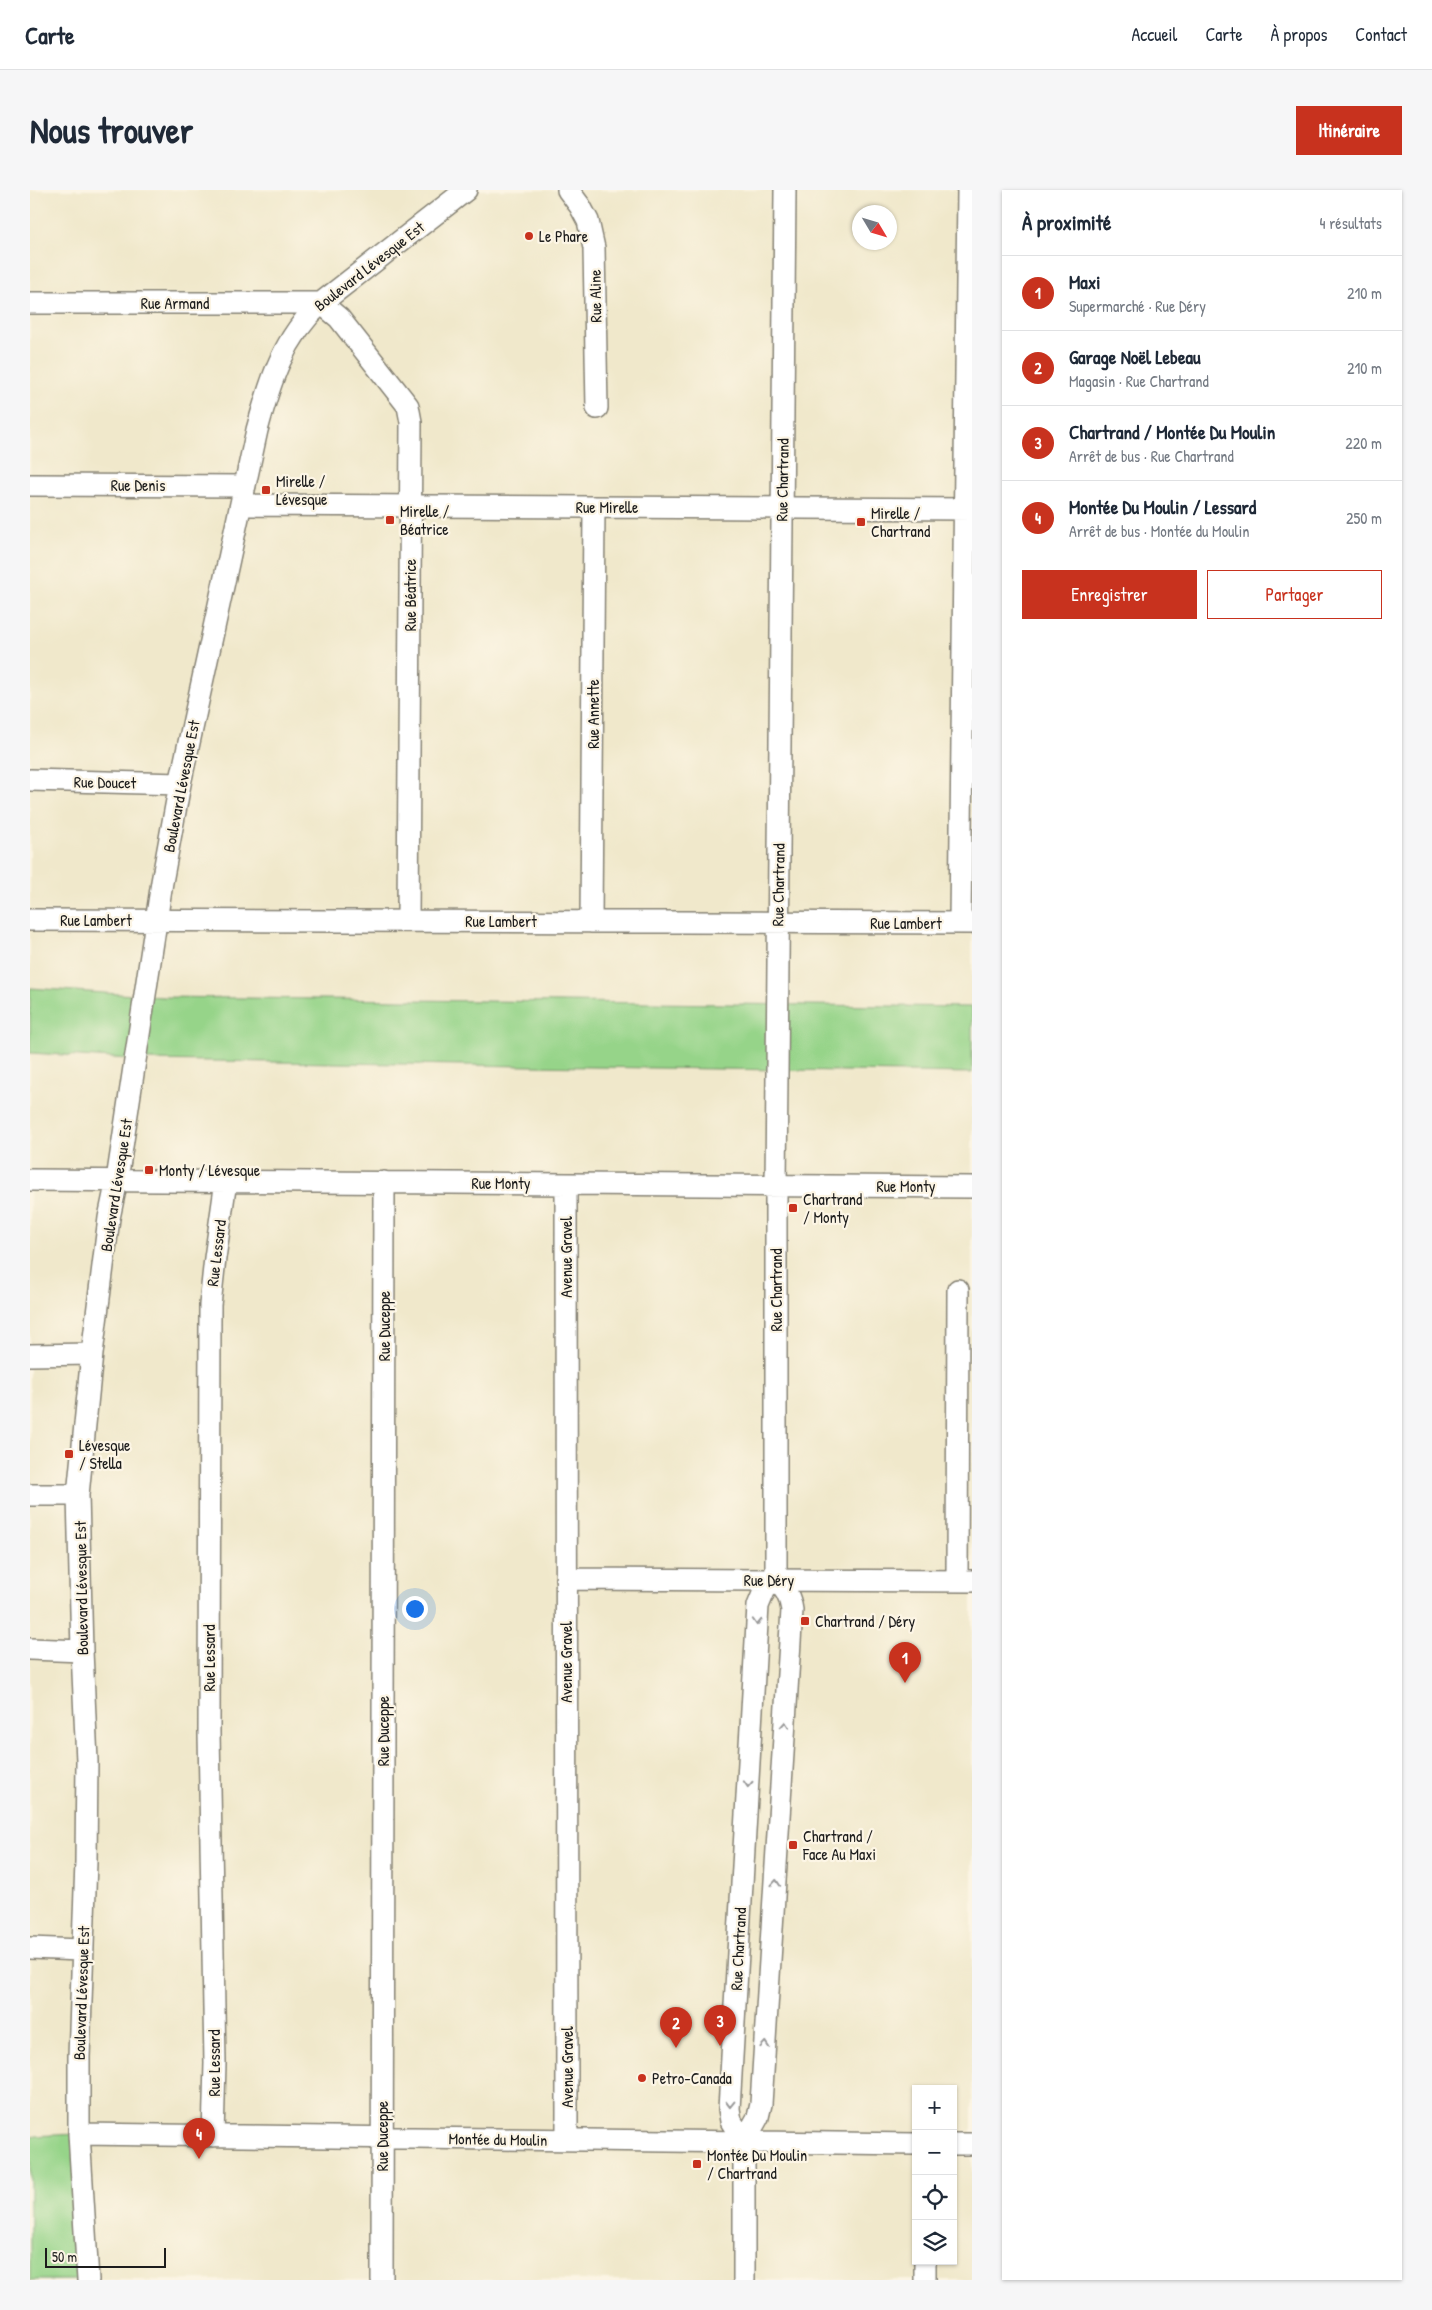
<!DOCTYPE html>
<html lang="fr">
<head>
<meta charset="utf-8">
<style>
	:root { --surface:#fff; --page:#f6f6f7; --text:#1f2937; --muted:#747a83; --line:#e0e1e3; --accent:#c8321e }
	body { margin:0; font-family:"Patrick Hand",sans-serif; background:var(--page); color:var(--text) }
	.controls { position:absolute; right:15px; bottom:15px; display:grid; overflow:hidden; border-radius:0px; box-shadow:0 1px 4px #0004 }
	.controls button { width:45px; height:45px; display:grid; place-items:center; padding:0; border:0; border-bottom:1px solid var(--line); background:var(--surface); color:var(--text); font:25px sans-serif }
	.compass { position:absolute; left:822px; top:15px; width:45px; height:45px; border-radius:50%; background:var(--surface); box-shadow:0 1px 4px #0004; rotate:128deg }
	.scale { position:absolute; left:15px; bottom:12px; width:121px; box-sizing:border-box; padding-left:5px; border:2px solid #1c1c1c; border-top:0; font-size:14px; line-height:18px; white-space:nowrap; color:#1c1c1c; -webkit-text-stroke:4px #fcf5e5; paint-order:stroke }
	.you { position:absolute; left:384px; top:1418px; width:18px; height:18px; margin:-12px; border:4px solid #fff; border-radius:50%; background:#1a73e8; box-shadow:0 0 0 8px #1a73e833 }
	.badge { display:grid; place-items:center; width:32px; height:32px; border-radius:50%; background:var(--accent); color:#fff; font-size:16px; font-weight:700 }
	.pin { position:absolute; translate:-50% -41px; filter:drop-shadow(0 1px 2px #0008) }
	.pin::after { content:''; position:absolute; top:26px; width:18px; height:15px; background:inherit; clip-path:polygon(0 0,100% 0,50% 100%) }
	.list { margin:0; padding:0; list-style:none }
	h2 { display:flex; justify-content:space-between; align-items:center; height:65px; margin:0; padding:0 20px; font-size:21px }
	h2 small { font-size:16px; font-weight:400; color:var(--muted) }
	.list li { display:grid; grid-template-columns:32px 1fr auto; gap:15px; align-items:center; box-sizing:border-box; height:75px; padding:0 20px; border-top:1px solid var(--line) }
	.list b { display:block; font-size:19px; white-space:nowrap }
	.list p { margin:0; font-size:16px; white-space:nowrap; color:var(--muted) }
	.list em { font-size:16px; font-style:normal; color:var(--muted) }
	.actions { display:flex; gap:10px; padding:15px 20px }
	.actions a { flex:1; padding:11px 0; border:1px solid var(--accent); border-radius:0px; text-align:center; font-size:18px; color:var(--accent) }
	.actions .main { background:var(--accent); color:#fff }
	.icon { flex:none; width:28px; height:28px; fill:none; stroke:currentColor; stroke-width:2; stroke-linecap:round; stroke-linejoin:round }
	.map { position:relative; flex:none; width:942px; height:2090px; overflow:hidden; border-radius:0px }
	header { display:flex; align-items:center; gap:30px; box-sizing:border-box; height:70px; padding:0 25px; background:var(--surface); border-bottom:1px solid var(--line) }
	header strong { font-size:24px }
	nav { display:flex; gap:28px; margin-inline-start:auto; font-size:18px }
	.intro { display:flex; align-items:center; justify-content:space-between; box-sizing:border-box; height:120px; padding:0 30px }
	h1 { margin:0; font-size:35px }
	.button { padding:12px 22px; border-radius:0px; background:var(--accent); color:#fff; font-size:18px; font-weight:700 }
	main { display:flex; gap:30px; padding:0 30px }
	aside { flex:1; background:var(--surface); border-radius:0px; box-shadow:0 1px 4px #0004 }
	.map>svg:first-child { display:block }
	.green { fill:#96d489; stroke:#597852 }
	.lines { fill:none; stroke-linecap:round; stroke-linejoin:round }
	.minor-casing { stroke:#868274; stroke-width:24 }
	.minor { stroke:#fff; stroke-width:21 }
	.oneway { stroke:#999 }
	.poi-dot { fill:#c8321e; stroke:#fcf5e5; stroke-width:2 }
	.labels { text-anchor:middle; stroke-width:4.5; stroke-linejoin:round; paint-order:stroke }
	.poi-label { font-size:16px; fill:#1c1c1c; stroke:#fcf5e5; text-anchor:start }
	.street-label { font-size:16px; fill:#1c1c1c; stroke:#fcf5e5 }
</style>
</head>
<body>
<header>
<strong>Carte</strong>
<nav><a>Accueil</a><a>Carte</a><a>À propos</a><a>Contact</a></nav>
</header>
<div class="intro"><h1>Nous trouver</h1><a class="button">Itinéraire</a></div>
<main>
<div class="map">
<svg width="942" height="2090" viewBox="0 0 942 2090">
	<rect width="100%" height="100%" fill="#fcf5e5"/>
	<filter id="ink" filterUnits="userSpaceOnUse"><feTurbulence type="fractalNoise" baseFrequency=".02" numOctaves="2"/><feDisplacementMap in="SourceGraphic" scale="10" xChannelSelector="R" yChannelSelector="G"/><feConvolveMatrix kernelMatrix="1 2 1 2 8 2 1 2 1" color-interpolation-filters="sRGB"/></filter>
	<filter id="wash" filterUnits="userSpaceOnUse"><feTurbulence type="fractalNoise" baseFrequency=".0096" numOctaves="4" result="noise"/><feDisplacementMap in="SourceGraphic" scale="20" xChannelSelector="R" yChannelSelector="G"/><feGaussianBlur stdDeviation="1.12" result="paint"/><feColorMatrix in="noise" values="0 0 0 0 0 0 0 0 0 0 0 0 0 0 0 0 0 1.4 0 .05"/><feComposite in="paint" operator="in"/></filter>
	<g filter="url(#wash)">
		<rect width="100%" height="100%" fill="#f0e8cb"/>
		<path class="green" d="M0,798L133,807L942,817V883L117,870L0,863Z
			M49,1944L59,2090H0V1946Z"/>
	</g>
	<g filter="url(#ink)">
		<g class="lines">
			<g class="minor-casing">
				<path id="minor" d="M538,0L550,16L558,31L564,58L567,218
					M0,113H291L309,128L378,216L381,232L378,731
					M0,295L215,296
					M212,315L942,319
					M0,590L150,594
					M0,730L942,733
					M561,732L564,317
					M930,733L938,0
					M0,990L942,997
					M536,994L537,1950
					M0,1165L62,1164
					M0,1305H48
					M536,1389L942,1391
					M927,1391L928,1100
					M0,1459L52,1461
					M0,1758L51,1760
					M49,1944L886,1954
					M183,1946L185,1873L179,1543L180,1115L185,1068L196,991
					M714,1952L701,1931L699,1919L728,1416L735,1399L746,1390
					M923,1954H942
					M58,2090L49,1944V1867L56,1672L57,1571L52,1461L48,1305L62,1164L79,1028L87,990L132,692L150,594L227,240C240,192 253,148 291,113L436,0
					M352,2090L354,992
					M714,2090V1952L728,1927L731,1914L762,1420C760,1406 755,1399 746,1390V995L755,0
					M895,2090V2071"/>
			</g>
			<use href="#minor" class="minor"/>
		</g>
		<defs><path id="oneway-chevron" d="M-2-3.5L2.5 0L-2 3.5" fill="none" stroke-width="1.6" stroke-linecap="round" stroke-linejoin="round" transform="scale(1.25)"/></defs>
		<g class="oneway">
			<use href="#oneway-chevron" transform="translate(727 1432) rotate(93)"/>
			<use href="#oneway-chevron" transform="translate(755 1535) rotate(-87)"/>
			<use href="#oneway-chevron" transform="translate(718 1594) rotate(93)"/>
			<use href="#oneway-chevron" transform="translate(746 1693) rotate(-86)"/>
			<use href="#oneway-chevron" transform="translate(735 1855) rotate(-86)"/>
			<use href="#oneway-chevron" transform="translate(700 1914) rotate(91)"/>
		</g>
	</g>
	<g class="poi-dot">
		<circle cx="499" cy="46" r="5"/>
		<rect x="231" y="295" width="10" height="10" rx="2.5"/>
		<rect x="355" y="325" width="10" height="10" rx="2.5"/>
		<rect x="826" y="327" width="10" height="10" rx="2.5"/>
		<rect x="114" y="975" width="10" height="10" rx="2.5"/>
		<rect x="758" y="1013" width="10" height="10" rx="2.5"/>
		<rect x="34" y="1259" width="10" height="10" rx="2.5"/>
		<rect x="770" y="1426" width="10" height="10" rx="2.5"/>
		<rect x="758" y="1650" width="10" height="10" rx="2.5"/>
		<circle cx="612" cy="1888" r="5"/>
		<rect x="662" y="1969" width="10" height="10" rx="2.5"/>
	</g>
	<g class="labels">
		<g class="poi-label">
			<text x="509" y="52">Le Phare</text>
			<text x="246" y="297">Mirelle /<tspan x="246" dy="18">Lévesque</tspan></text>
			<text x="370" y="327">Mirelle /<tspan x="370" dy="18">Béatrice</tspan></text>
			<text x="841" y="329">Mirelle /<tspan x="841" dy="18">Chartrand</tspan></text>
			<text x="129" y="986">Monty / Lévesque</text>
			<text x="773" y="1015">Chartrand<tspan x="773" dy="18">/ Monty</tspan></text>
			<text x="49" y="1261">Lévesque<tspan x="49" dy="18">/ Stella</tspan></text>
			<text x="785" y="1437">Chartrand / Déry</text>
			<text x="773" y="1652">Chartrand /<tspan x="773" dy="18">Face Au Maxi</tspan></text>
			<text x="622" y="1894">Petro-Canada</text>
			<text x="677" y="1971">Montée Du Moulin<tspan x="677" dy="18">/ Chartrand</tspan></text>
		</g>
		<g class="street-label">
			<text transform="translate(339 76) rotate(-38)" y="6">Boulevard Lévesque Est</text>
			<text transform="translate(565 106) rotate(-91)" y="6">Rue Aline</text>
			<text x="145" y="119">Rue Armand</text>
			<text transform="translate(752 290) rotate(-89)" y="6">Rue Chartrand</text>
			<text x="108" y="301">Rue Denis</text>
			<text x="577" y="323">Rue Mirelle</text>
			<text transform="translate(380 405) rotate(-90)" y="6">Rue Béatrice</text>
			<text transform="translate(563 524) rotate(-90)" y="6">Rue Annette</text>
			<text transform="translate(75 592) rotate(1)" y="6">Rue Doucet</text>
			<text transform="translate(151 596) rotate(-79)" y="6">Boulevard Lévesque Est</text>
			<text transform="translate(748 695) rotate(-89)" y="6">Rue Chartrand</text>
			<text x="66" y="736">Rue Lambert</text>
			<text x="471" y="737">Rue Lambert</text>
			<text x="876" y="739">Rue Lambert</text>
			<text x="471" y="999">Rue Monty</text>
			<text transform="translate(86 995) rotate(-81)" y="6">Boulevard Lévesque Est</text>
			<text x="876" y="1002">Rue Monty</text>
			<text transform="translate(186 1063) rotate(-83)" y="6">Rue Lessard</text>
			<text transform="translate(536 1067) rotate(-90)" y="6">Avenue Gravel</text>
			<text transform="translate(746 1100) rotate(-90)" y="6">Rue Chartrand</text>
			<text transform="translate(354 1136) rotate(-90)" y="6">Rue Duceppe</text>
			<text x="739" y="1396">Rue Déry</text>
			<text transform="translate(51 1398) rotate(-91)" y="6">Boulevard Lévesque Est</text>
			<text transform="translate(179 1468) rotate(-90)" y="6">Rue Lessard</text>
			<text transform="translate(536 1472) rotate(-90)" y="6">Avenue Gravel</text>
			<text transform="translate(353 1541) rotate(-90)" y="6">Rue Duceppe</text>
			<text transform="translate(708 1759) rotate(-87)" y="6">Rue Chartrand</text>
			<text transform="translate(51 1803) rotate(-88)" y="6">Boulevard Lévesque Est</text>
			<text transform="translate(184 1873) rotate(-90)" y="6">Rue Lessard</text>
			<text transform="translate(537 1877) rotate(-90)" y="6">Avenue Gravel</text>
			<text transform="translate(352 1946) rotate(-90)" y="6">Rue Duceppe</text>
			<text transform="translate(468 1949) rotate(1)" y="6">Montée du Moulin</text>
		</g>
	</g>
</svg>
<div class="controls">
<button>+</button>
<button>−</button>
<button><svg class="icon" aria-label="locate" viewBox="0 0 24 24"><circle cx="12" cy="12" r="6"/><path d="M12 2v4M12 18v4M2 12h4M18 12h4"/></svg></button>
<button><svg class="icon" aria-label="layers" viewBox="0 0 24 24"><path d="M12 4l9 5-9 5-9-5zM3 14l9 5 9-5"/></svg></button>
</div>
<svg class="compass" viewBox="-18 -18 36 36"><path d="M0-13l5 13h-10z" fill="#e53935"/><path d="M0 13l5-13h-10z" fill="#747a83"/></svg>
<div class="scale">50 m</div>
<div class="you"></div>
<div class="pin badge" style="left:875px;top:1493px">1</div>
<div class="pin badge" style="left:646px;top:1858px">2</div>
<div class="pin badge" style="left:690px;top:1856px">3</div>
<div class="pin badge" style="left:169px;top:1969px">4</div>
</div>
<aside>
<h2>À proximité<small>4 résultats</small></h2>
<ul class="list">
<li><span class="badge">1</span><div><b>Maxi</b><p>Supermarché · Rue Déry</p></div><em>210 m</em></li>
<li><span class="badge">2</span><div><b>Garage Noël Lebeau</b><p>Magasin · Rue Chartrand</p></div><em>210 m</em></li>
<li><span class="badge">3</span><div><b>Chartrand / Montée Du Moulin</b><p>Arrêt de bus · Rue Chartrand</p></div><em>220 m</em></li>
<li><span class="badge">4</span><div><b>Montée Du Moulin / Lessard</b><p>Arrêt de bus · Montée du Moulin</p></div><em>250 m</em></li>
</ul>
<div class="actions"><a class="main">Enregistrer</a><a>Partager</a></div>
</aside>
</main>
</body>
</html>
